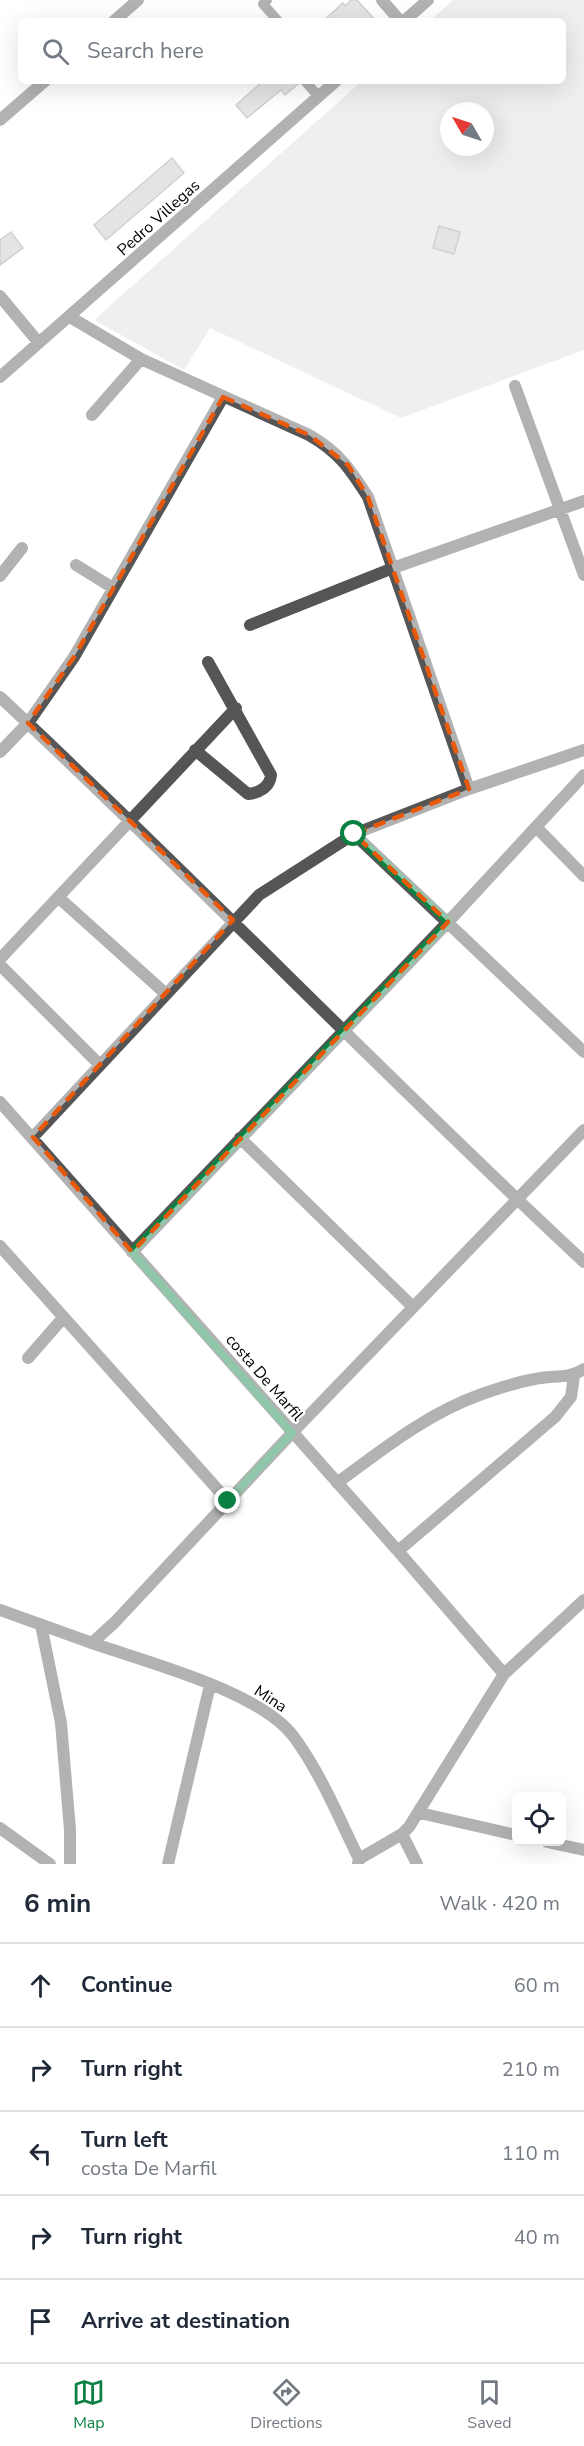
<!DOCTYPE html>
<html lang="en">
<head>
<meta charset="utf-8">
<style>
	:root { --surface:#fff; --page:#f6f6f7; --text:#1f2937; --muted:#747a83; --line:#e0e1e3; --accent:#0b8043 }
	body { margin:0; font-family:"Nunito Sans",sans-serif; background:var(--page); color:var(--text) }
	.controls { position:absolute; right:18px; bottom:18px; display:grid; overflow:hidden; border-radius:9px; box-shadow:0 6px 24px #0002 }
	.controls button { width:54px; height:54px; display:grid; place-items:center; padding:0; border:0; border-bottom:2px solid var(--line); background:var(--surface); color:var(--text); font:30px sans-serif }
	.compass { position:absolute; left:440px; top:102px; width:54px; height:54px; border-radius:50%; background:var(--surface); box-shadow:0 6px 24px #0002; rotate:309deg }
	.stop { position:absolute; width:18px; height:18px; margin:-14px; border:4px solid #0b8043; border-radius:50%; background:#fff }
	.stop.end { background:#0b8043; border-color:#fff; box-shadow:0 2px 6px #0008 }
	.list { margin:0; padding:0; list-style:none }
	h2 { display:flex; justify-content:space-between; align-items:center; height:78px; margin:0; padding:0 24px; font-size:26px }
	h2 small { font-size:20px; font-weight:400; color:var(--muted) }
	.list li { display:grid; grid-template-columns:39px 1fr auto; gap:18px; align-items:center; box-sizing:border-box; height:84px; padding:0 24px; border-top:2px solid var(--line) }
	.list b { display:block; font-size:22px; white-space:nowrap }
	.list p { margin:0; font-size:20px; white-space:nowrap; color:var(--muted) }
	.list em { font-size:20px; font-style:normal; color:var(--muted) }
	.icon { flex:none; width:33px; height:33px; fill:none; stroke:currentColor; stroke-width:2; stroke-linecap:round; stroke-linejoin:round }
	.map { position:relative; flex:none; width:584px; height:1864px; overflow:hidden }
	.search { position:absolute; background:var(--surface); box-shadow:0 6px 24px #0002; left:18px; right:18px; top:18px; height:66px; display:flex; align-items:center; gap:15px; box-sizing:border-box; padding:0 21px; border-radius:9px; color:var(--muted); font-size:22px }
	.sheet { height:498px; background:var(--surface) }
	nav { display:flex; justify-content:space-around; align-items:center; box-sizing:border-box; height:84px; border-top:2px solid var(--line); background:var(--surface); font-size:16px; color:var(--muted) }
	nav a { display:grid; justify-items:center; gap:3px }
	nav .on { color:var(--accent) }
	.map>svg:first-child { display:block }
	.green { fill:#dcdcdc; fill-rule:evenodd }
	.building { fill:#c4c4c4; stroke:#999; stroke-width:1.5 }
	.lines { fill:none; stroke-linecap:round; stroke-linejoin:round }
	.pedestrian { stroke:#555; stroke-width:10 }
	.minor { stroke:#555; stroke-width:12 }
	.tertiary { stroke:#555; stroke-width:12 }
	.route { stroke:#0b8043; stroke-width:8 }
	.marked { fill:none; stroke:#e8590c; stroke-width:4.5; stroke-dasharray:12 8; stroke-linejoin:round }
	.labels { text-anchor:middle; stroke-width:4.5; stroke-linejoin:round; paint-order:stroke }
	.street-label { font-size:16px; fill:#000; stroke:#fff }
</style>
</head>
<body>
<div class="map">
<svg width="584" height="1864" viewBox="0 0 584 1864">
	<rect width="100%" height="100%" fill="#fff"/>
	<path class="green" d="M453,0H584V350L401,418L210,328L184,370L94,320L362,81H563V21H430ZM449,111H485V147H449Z"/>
	<path class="building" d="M351,0H357L376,21H323L343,3L345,6Z
		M263,81H298V84L285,95L281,90L247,118L236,105Z
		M172,158L184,173L106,240L94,225Z
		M439,226L460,232L454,254L433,248Z
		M11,232L23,248L0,265V240Z"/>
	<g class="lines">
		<path class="pedestrian" d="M267,0L263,4L278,21
			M305,81L319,97"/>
		<path class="minor" d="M382,0L400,21
			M114,21L138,0
			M404,21L428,0
			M0,120L45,81
			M0,296L39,343
			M70,317L141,359L309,435C339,452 350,469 368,497L469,789
			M0,377L336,81
			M515,386L584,575
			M92,415L141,359
			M76,565L113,588
			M0,576L22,548
			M250,625L393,568L584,501
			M0,697C198,882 386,1078 584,1262
			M195,750L248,794C259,793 270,787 271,775L208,662
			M0,752L28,723L74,657L223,397
			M536,827L584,876
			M354,834L584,1052
			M58,897L166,994
			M0,959L236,708
			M0,965L100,1065
			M0,1102L398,1551L504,1674
			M33,1137L259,895L354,834L469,789L584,750
			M240,1138L413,1307
			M0,1246L228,1501
			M132,1252L448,922L584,775
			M28,1358L63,1318
			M337,1483C383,1449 428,1413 482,1394C499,1388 518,1382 535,1379C552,1375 569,1379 584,1369
			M398,1551L555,1417L571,1397L574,1376
			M41,1625L61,1723L70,1830V1864
			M92,1643C146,1662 260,1691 294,1737C321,1774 339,1818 359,1859L358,1864
			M420,1813L516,1835
			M0,1828L50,1864
			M402,1834L417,1864
			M547,1842L584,1850
			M359,1859L402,1834L409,1827L504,1674L584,1600
			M168,1864L210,1685"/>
		<path class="tertiary" d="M0,1610L92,1643L115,1622L292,1433L584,1130"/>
	</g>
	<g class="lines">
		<path class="route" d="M228,1501L292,1433L132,1252L448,922L354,834"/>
	</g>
	<path d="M0 0H584V1864H0ZM223,397L309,435L348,465L368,497L469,789L354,834L448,922L132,1252L33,1137L233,920L28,723L74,657Z" fill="#fff" fill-opacity=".55" fill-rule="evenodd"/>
	<path class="marked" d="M223,397L309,435L348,465L368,497L469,789L354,834L448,922L132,1252L33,1137L233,920L28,723L74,657Z"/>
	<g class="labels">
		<g class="street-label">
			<text transform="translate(158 217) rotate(-42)" y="6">Pedro Villegas</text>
			<text transform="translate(265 1377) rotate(49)" y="6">costa De Marfil</text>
			<text transform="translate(271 1698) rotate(33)" y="6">Mina</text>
		</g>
	</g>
</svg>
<div class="controls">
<button><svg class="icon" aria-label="locate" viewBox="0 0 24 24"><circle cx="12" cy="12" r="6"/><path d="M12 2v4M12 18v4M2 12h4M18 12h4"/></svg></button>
</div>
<svg class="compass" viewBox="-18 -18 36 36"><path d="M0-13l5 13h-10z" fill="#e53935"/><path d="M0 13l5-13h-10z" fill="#747a83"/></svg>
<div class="stop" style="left:354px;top:834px"></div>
<div class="stop end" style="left:228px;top:1501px"></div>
<div class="search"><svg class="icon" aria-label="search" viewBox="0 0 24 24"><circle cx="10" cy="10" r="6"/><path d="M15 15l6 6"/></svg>Search here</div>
</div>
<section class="sheet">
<h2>6 min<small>Walk · 420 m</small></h2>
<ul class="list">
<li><svg class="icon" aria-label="ahead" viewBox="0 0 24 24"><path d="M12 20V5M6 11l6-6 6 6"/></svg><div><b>Continue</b></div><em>60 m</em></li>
<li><svg class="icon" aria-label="right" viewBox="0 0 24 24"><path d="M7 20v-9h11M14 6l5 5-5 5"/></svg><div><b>Turn right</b></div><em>210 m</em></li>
<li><svg class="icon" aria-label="left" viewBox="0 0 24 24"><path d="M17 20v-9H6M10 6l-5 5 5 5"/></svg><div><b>Turn left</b><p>costa De Marfil</p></div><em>110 m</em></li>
<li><svg class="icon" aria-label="right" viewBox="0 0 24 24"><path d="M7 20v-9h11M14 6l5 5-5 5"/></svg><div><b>Turn right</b></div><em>40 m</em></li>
<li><svg class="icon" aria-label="arrive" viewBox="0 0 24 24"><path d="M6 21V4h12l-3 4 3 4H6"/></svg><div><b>Arrive at destination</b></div></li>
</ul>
</section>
<nav>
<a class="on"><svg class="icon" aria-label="map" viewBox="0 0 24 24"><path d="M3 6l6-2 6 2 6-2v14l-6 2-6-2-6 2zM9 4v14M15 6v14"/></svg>Map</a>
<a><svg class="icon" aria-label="directions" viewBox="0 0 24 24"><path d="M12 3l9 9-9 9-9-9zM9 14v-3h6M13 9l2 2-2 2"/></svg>Directions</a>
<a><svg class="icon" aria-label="saved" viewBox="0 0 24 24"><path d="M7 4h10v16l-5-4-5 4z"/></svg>Saved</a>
</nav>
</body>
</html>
